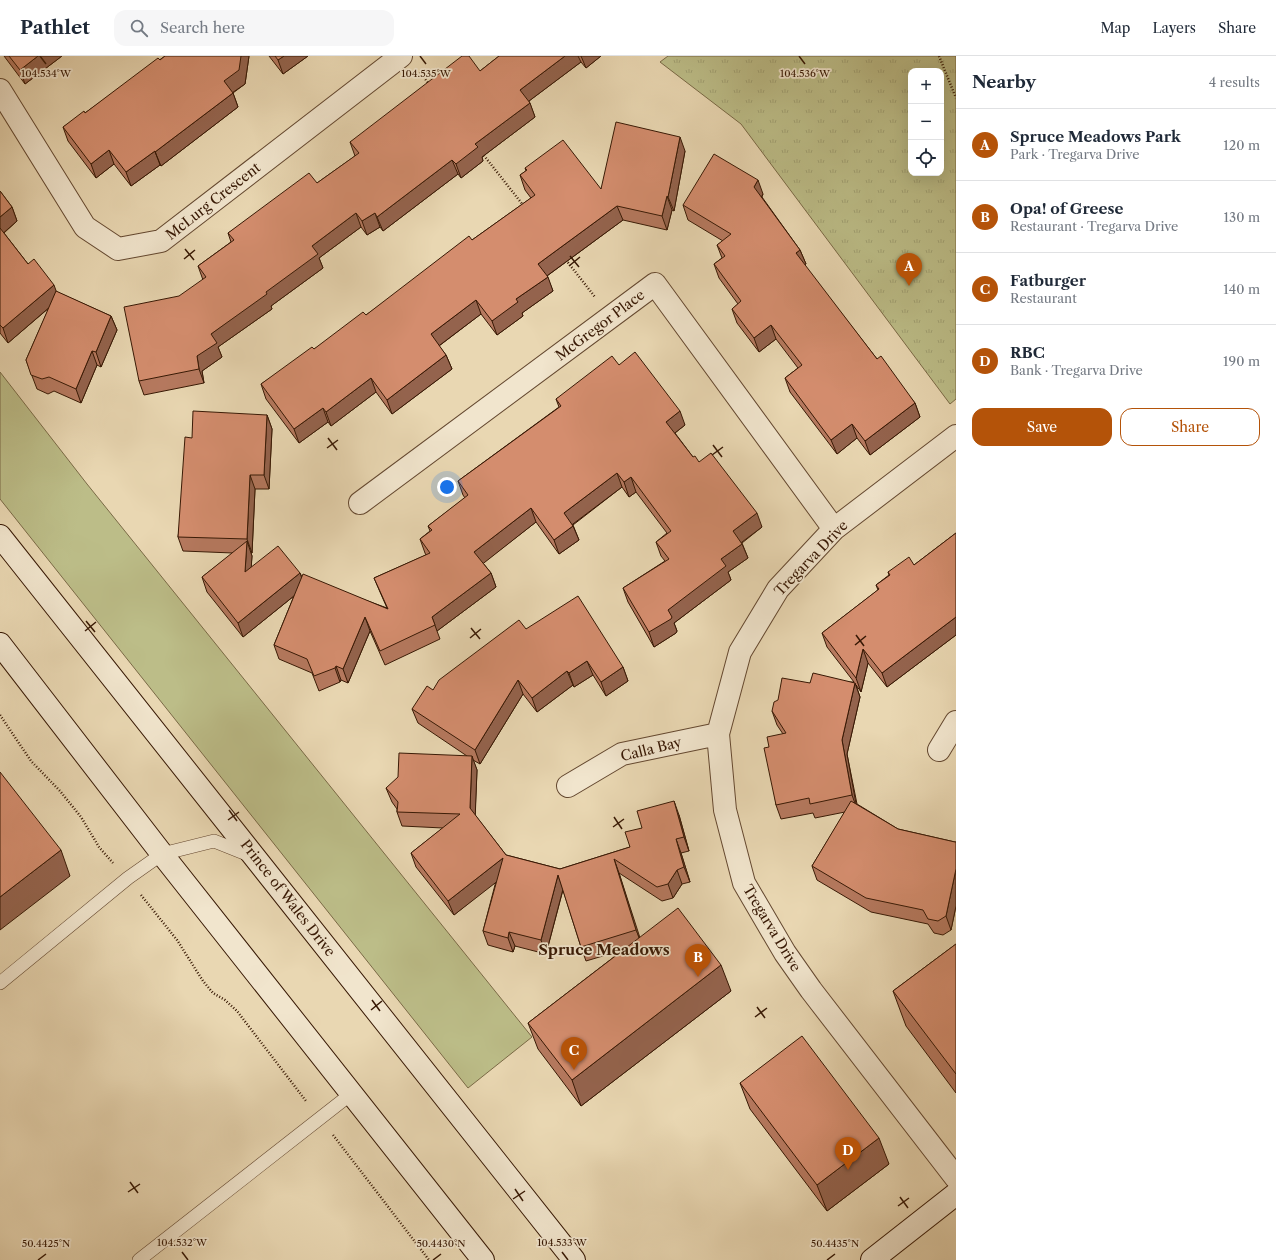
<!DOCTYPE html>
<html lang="en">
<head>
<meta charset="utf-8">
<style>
	:root { --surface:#fff; --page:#f6f6f7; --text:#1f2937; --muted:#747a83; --line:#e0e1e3; --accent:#b45309 }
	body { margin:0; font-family:"Libre Caslon Text",serif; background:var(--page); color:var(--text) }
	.controls { position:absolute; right:12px; top:12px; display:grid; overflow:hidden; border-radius:8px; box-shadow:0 4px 16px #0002 }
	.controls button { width:36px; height:36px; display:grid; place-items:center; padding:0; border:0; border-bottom:1px solid var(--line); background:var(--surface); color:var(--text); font:20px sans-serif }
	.you { position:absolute; left:447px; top:431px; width:14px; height:14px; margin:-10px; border:3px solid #fff; border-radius:50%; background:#1a73e8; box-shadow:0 0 0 6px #1a73e833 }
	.badge { display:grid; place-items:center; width:26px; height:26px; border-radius:50%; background:var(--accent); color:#fff; font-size:13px; font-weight:700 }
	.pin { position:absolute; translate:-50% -33px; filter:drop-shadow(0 1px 2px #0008) }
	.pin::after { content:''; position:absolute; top:21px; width:14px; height:12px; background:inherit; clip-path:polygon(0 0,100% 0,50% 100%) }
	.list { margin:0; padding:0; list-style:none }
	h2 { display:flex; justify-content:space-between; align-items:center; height:52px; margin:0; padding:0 16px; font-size:17px }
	h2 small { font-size:13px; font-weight:400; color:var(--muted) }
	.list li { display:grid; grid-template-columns:26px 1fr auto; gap:12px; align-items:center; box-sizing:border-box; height:72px; padding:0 16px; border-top:1px solid var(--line) }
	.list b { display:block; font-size:15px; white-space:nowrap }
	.list p { margin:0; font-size:13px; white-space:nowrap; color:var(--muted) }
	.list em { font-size:13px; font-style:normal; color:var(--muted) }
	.actions { display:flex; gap:8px; padding:12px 16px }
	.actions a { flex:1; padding:9px 0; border:1px solid var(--accent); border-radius:12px; text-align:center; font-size:14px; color:var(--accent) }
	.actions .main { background:var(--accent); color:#fff }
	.icon { flex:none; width:22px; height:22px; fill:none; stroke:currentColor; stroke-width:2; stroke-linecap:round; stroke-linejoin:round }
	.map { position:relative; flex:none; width:956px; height:1204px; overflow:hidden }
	header { display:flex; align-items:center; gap:24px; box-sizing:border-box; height:56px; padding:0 20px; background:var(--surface); border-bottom:1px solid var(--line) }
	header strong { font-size:19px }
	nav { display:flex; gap:22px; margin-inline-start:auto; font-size:14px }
	.search { width:280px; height:36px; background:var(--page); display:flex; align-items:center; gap:10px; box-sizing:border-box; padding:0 14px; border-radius:12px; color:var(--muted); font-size:15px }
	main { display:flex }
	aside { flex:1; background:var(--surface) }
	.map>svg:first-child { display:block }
	.grass { fill:#bcbd88; stroke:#7a6a46 }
	.park { fill:url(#park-tufts); stroke:#7a6a46; fill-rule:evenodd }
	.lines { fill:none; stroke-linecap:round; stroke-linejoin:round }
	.lane-casing { stroke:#644830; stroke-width:14 }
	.street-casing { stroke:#644830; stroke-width:24 }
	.secondary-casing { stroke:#371804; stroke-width:24 }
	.path { stroke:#371804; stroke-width:2.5; stroke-dasharray:1 2; stroke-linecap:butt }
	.lane { stroke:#f1e5cd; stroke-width:13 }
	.street { stroke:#f1e5cd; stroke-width:22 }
	.secondary { stroke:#f1e5cd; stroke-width:22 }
	.wall { fill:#b6795f; stroke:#371804 }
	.shaded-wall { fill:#94634d; stroke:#371804 }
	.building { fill:#d48d6e; stroke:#371804 }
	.ticks { fill:none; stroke:#371804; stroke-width:1.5 }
	.labels { text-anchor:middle; stroke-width:3.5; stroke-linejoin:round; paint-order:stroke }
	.street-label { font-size:14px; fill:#371804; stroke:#f1e5cd }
	.neighbourhood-label { font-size:15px; font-weight:bold; fill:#371804; stroke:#f1e5cd }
	.ticks-label { font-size:10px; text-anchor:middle; fill:#371804; stroke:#f1e5cd; stroke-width:3.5; stroke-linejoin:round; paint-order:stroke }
</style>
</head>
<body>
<header>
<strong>Pathlet</strong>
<div class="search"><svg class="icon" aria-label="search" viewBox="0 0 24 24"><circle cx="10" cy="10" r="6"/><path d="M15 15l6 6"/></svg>Search here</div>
<nav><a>Map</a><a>Layers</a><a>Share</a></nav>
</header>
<main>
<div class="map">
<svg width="956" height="1204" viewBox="0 0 956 1204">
	<defs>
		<pattern id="park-tufts" width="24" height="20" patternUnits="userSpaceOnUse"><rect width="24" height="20" fill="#bcbd88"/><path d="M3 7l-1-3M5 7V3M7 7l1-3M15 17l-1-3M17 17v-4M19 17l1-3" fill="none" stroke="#a2a274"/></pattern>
	</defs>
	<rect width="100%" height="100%" fill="#e9d7b2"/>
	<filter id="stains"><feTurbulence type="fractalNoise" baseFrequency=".005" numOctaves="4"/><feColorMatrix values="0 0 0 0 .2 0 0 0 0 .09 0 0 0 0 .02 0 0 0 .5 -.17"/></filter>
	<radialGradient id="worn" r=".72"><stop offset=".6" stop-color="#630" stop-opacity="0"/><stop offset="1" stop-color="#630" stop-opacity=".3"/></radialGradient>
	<path class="grass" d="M0,316L87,428L532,981L468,1032L0,443Z"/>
	<path class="park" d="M668,0H956V343L950,348L741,68L660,6ZM911,15H941V117H911Z"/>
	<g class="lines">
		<g class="lane-casing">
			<path id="lane" d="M0,927L128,822L162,798L214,785L249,799
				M139,1204L351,1038"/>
		</g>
		<g class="street-casing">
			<path id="street" d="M0,34L85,171L118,193L161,185L401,0
				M956,380L834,473L778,533L740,596L718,678L725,754L744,827L785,897L811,934L956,1122
				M360,447L655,228L834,473
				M939,694L956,666
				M568,730L622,698L718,678"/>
		</g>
		<g class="secondary-casing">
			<path id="secondary" d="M0,480L574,1204
				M0,588L162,798L483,1204
				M872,1204L956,1138"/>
		</g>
		<path class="path" d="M939,0L956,42
			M420,16L429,28
			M482,97L523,149
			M566,204L595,241
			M0,659L31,705L60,735L81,761L99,791L113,807
			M141,839L177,884L203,925L213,937L225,944L237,955L306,1045
			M333,1079L429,1204"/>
		<use href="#lane" class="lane"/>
		<use href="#street" class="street"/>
		<use href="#secondary" class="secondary"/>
	</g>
	<path class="wall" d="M4,0H62L25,28Z
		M165,0H249L245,28L233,37L238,51L161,110L160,109L131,130L114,108L96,122L68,85L63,71L85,57Z
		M269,0H308L283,18Z
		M499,0H601L586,12L581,6L529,45L535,61L482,101L483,105L461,122L458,118L383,175L380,171L367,179L361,171L319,202L323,212L271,250L272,253L218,291L222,301L202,315L204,327L144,339L139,325L203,224L198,210L231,186L228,177L317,127L355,100L350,86L480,15Z
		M685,95L674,155L672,154L667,174L623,164L547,220L553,235L522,257L523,260L497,279L481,258L439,290L446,299L452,313L392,358L376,336L331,370L328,366L299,387L266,343L261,328L366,259L472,184L531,142L525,134L520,119L526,115L525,112L601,133Z
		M0,135L12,151L17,165L4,177L28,208L57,236L111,260L117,274L101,311L97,309L81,347L54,335L48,338L37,333L26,304L49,252L8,287L0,277Z
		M763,138L762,141L800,194L806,208L804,209L877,303L915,347L920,361L870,399L857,382L837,398L790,336L785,322L798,312L776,283L759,296L737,267L732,253L738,248L719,222L714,208L722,202L717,189L723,185L688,164L683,149Z
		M619,309L685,369L675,377L693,401L699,406L762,471L742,487L748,502L728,516L731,524L674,567L677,575L676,577L654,591L628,546L623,532L665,505L661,500L656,486L667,477L636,436L629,441L622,431L573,469L579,484L559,498L536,466L483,507L491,517L496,531L437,575L440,583L385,609L370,575L348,627L341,624L340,626L319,635L312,617L279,603L274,589L294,540L243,581L207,536L202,521L233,497L183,495L178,481L192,382L267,359L272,373L269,433H255L252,497H251L252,500L251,511L300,517L302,521L387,552L380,536L374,522L426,499L425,497L420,483L430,475L428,470L465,442L463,439L458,425L559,351L556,343Z
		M956,477V579L887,631L868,607L861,636L856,629L860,641L847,698L857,748L898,773L955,786H956V850L951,874L943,879L934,877L928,868L871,856L817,824L812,810L845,756L815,762L813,757L781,763L776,749L769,691L783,678L777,669L772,655L810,627L854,626L827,591L822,577L878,534L876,529L889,519L888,516L914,509Z
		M526,573L623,611L628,625L606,640L593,619L574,631L573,629L537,656L523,638L480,708L473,704L477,714L475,759L506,799L560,813L630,791L642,772L679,759L689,795L681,797L690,826L682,828L673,842L662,845L619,817L639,882L731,935L581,1050L538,993L528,967L623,894L586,905L581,891L563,834L546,898L515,890L513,896L488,889L483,875L496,825L454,859L416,811L411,797L443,772L402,770L397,756V753L392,746L386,732L467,700L418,667L412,653L433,634Z
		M956,888V1037L906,970L893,935Z
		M740,1027L889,1108L827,1155L750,1053Z"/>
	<path class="shaded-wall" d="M38,0H62L25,28L20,14Z
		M241,0H249L245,28L229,39L224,25Z
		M284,0H308L283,18L278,4Z
		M565,0H578L581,6L525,48L520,34Z
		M581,0H601L586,12Z
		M233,37L238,51L161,110L155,96Z
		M530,47L535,61L482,101L483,105L461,122L456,108L475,88Z
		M680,81L685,95L674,155L668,141Z
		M109,94L114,108L96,122L91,108Z
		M155,95L160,109L131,130L126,116Z
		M452,104L458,118L383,175L377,161Z
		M758,124L763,138L759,145L754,131Z
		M667,140L672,154L667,174L662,160Z
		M617,150L623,164L544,222L538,208Z
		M12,151L17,165L0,180V161Z
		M356,157L361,171L319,202L323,212L271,250L272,253L218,291L222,301L202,315L204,327L199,313L197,300L211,278L266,236L312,190Z
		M375,157L380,171L367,179L362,165Z
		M800,194L806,208L801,211L796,197Z
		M548,221L553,235L522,257L523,260L497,279L492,265L516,243Z
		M54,229L59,243L8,287L3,272Z
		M476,244L481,258L436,292L431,278Z
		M111,260L117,274L101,311L96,296Z
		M771,269L776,283L759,296L754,282Z
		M92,295L97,309L81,347L76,333Z
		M446,299L452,313L392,358L387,344Z
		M371,322L376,336L331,370L326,356Z
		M915,347L920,361L870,399L865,385Z
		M323,352L328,366L299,387L294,373Z
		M680,355L685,369L671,380L666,366Z
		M267,359L272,373L269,433L264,419Z
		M852,368L857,382L837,398L831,384Z
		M617,417L622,431L569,471L564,457Z
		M250,419L255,433L252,497L247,483Z
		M631,421L636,436L629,441L624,426Z
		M531,452L536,466L480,510L474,496Z
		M757,457L762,471L738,489L733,475Z
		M573,470L579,484L559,498L554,484Z
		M247,485L252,500L250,530L245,516Z
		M742,488L748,502L728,516L731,524L674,567L677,575L676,577L654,591L649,576L668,554L721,503Z
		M300,517L305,531L243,581L238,567Z
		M491,517L496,531L437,575L432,561Z
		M365,561L370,575L348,627L343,613Z
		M956,561V579L887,631L882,617Z
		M863,593L868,607L861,636L856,622Z
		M587,605L593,619L574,631L569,617Z
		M336,610L341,624L340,626L335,612Z
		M623,611L628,625L606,640L601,626Z
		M567,615L573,629L537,656L532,642Z
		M518,624L523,638L480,708L475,694Z
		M855,627L860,641L847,698L857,753L852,739L842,684Z
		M472,700L477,714L475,766L470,752Z
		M674,745L679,759L689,795L684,781Z
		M676,783L681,797L690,826L684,811Z
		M61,794L70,820L0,874V841Z
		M503,802L508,817L454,859L448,845Z
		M614,803L619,817L642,888L636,874Z
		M956,813V850L951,874L946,860Z
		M677,814L682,828L673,842L668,828Z
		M558,819L563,833L546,898L541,884Z
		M509,876L515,890L513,896L508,882Z
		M721,909L731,935L581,1050L572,1024Z
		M879,1082L889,1108L827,1155L817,1129Z"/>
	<path class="building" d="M9,0H38L20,14Z
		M165,0H241L239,14L224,25L233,37L155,96V95L126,116L109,94L91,108L63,71L84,55L85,57L158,2L160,4Z
		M275,0H284L278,4Z
		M462,0H469L480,15L499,0H565L520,34L530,47L475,88L478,91L456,108L452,104L377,161L375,157L362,165L356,157L312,190L318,198L266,236L267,238L211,278L217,287L197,300L199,313L139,325L124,251L179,240L206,221L198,210L234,184L228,177L309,117L317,127L359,97L350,86Z
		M616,66L680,81L668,141L667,140L662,160L617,150L538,208L548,221L516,243L518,246L492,265L476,244L431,278L446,299L387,344L371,322L326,356L323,352L294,373L261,328L312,291L314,293L363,256L366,259L469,180L472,184L535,139L520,119L527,114L525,112L563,84L601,133Z
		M714,98L758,124L754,131L800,194L796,197L877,303L881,300L915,347L865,385L852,368L831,384L785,322L802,309L771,269L754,282L732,253L741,245L714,208L725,200L717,189L731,178L683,149Z
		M0,135L12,151L0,161Z
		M0,172L28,208L34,203L54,229L3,272L0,269Z
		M56,235L111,260L96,296L92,295L76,333L49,321L42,323L31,319L26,304Z
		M635,296L680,355L666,366L693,401L695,400L699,406L711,397L757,457L733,475L742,488L721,503L726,510L668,554L672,561L671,563L649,576L623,532L669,503L656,486L671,475L631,421L624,426L617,417L564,457L573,470L554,484L531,452L474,496L491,517L432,561L435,569L380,595L365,561L343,613L336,610L335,612L314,620L307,603L274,589L303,518L388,553L374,522L430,497L420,483L432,474L428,470L468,439L458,425L561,350L556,343L612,300L619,309Z
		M193,355L267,359L264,419H250L247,483L178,481L185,381L192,382Z
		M956,477V561L882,617L863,593L856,622L822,577L879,533L876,529L890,519L888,516L909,501L914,509Z
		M247,485L245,516L278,490L300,517L238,567L202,521Z
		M578,540L623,611L601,626L587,605L569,617L567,615L532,642L518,624L475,694L412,653L427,630L433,634L439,624L519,564L526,573Z
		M813,617L855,627L842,684L852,739L810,748L809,742L776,749L764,692L769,691L767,681L786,677L772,655L774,646L778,644L782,622L810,627Z
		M399,697L472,700L470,752L506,799L560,813L630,791L625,776L642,772L637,755L674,745L684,781L676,783L684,811L677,814L668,828L657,831L614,803L636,874L581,891L558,819L541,884L509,876L508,882L483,875L503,802L448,845L411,797L460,758L397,756L398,746L386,732L398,721Z
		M0,716L61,794L0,841Z
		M851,745L898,773L955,786H956V813L946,860L938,865L928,863L923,854L866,842L812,810Z
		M678,852L721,909L572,1024L528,967Z
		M956,888V1018L893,935Z
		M802,980L879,1082L817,1129L740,1027Z"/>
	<path class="ticks" d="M40,0L46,8M420,0L426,8M799,0L805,8M185,193L194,204M570,200L579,211M184,203L195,194M569,210L580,201M328,382L337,394M713,389L722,401M327,392L338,384M712,399L723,391M86,565L95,576M471,572L480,583M85,575L96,566M856,579L864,590M470,582L481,573M855,589L866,580M229,754L237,765M614,761L622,773M228,764L239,756M613,771L624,763M372,944L380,955M757,951L765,962M371,954L382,945M755,961L767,952M130,1126L138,1137M515,1133L523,1145M128,1136L140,1128M900,1141L908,1152M513,1143L525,1135M898,1150L909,1142M182,1196L188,1204M562,1196L568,1204M38,1204L46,1198M433,1204L441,1198M827,1204L835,1198"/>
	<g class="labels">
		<g class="street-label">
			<text transform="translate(213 145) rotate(-38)" y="5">McLurg Crescent</text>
			<text transform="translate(600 269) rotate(-37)" y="5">McGregor Place</text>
			<text transform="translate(811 502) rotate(-46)" y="5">Tregarva Drive</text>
			<text transform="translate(651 693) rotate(-14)" y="5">Calla Bay</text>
			<text transform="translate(288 842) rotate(52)" y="5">Prince of Wales Drive</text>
			<text transform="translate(772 872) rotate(59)" y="5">Tregarva Drive</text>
		</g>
		<g class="neighbourhood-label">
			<text x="604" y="899">Spruce Meadows</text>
		</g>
	</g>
	<g class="ticks-label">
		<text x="426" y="21">104.535°W</text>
		<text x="805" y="21">104.536°W</text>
		<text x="46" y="21">104.534°W</text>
		<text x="182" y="1190">104.532°W</text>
		<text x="562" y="1190">104.533°W</text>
		<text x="46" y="1191">50.4425°N</text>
		<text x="441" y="1191">50.4430°N</text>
		<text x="835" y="1191">50.4435°N</text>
	</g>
	<rect width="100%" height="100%" filter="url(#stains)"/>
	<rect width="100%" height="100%" fill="url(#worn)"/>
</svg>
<div class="controls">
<button>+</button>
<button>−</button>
<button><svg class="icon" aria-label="locate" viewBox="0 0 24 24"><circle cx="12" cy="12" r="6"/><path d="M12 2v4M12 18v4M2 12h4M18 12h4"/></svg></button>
</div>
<div class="you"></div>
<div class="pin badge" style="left:909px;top:230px">A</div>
<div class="pin badge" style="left:698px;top:921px">B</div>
<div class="pin badge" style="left:574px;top:1014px">C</div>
<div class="pin badge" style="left:848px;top:1114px">D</div>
</div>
<aside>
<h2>Nearby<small>4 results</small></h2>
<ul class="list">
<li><span class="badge">A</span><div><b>Spruce Meadows Park</b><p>Park · Tregarva Drive</p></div><em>120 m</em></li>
<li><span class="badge">B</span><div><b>Opa! of Greese</b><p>Restaurant · Tregarva Drive</p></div><em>130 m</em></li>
<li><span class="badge">C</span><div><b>Fatburger</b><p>Restaurant</p></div><em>140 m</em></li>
<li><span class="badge">D</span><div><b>RBC</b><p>Bank · Tregarva Drive</p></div><em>190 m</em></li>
</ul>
<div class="actions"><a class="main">Save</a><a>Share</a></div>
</aside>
</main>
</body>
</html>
